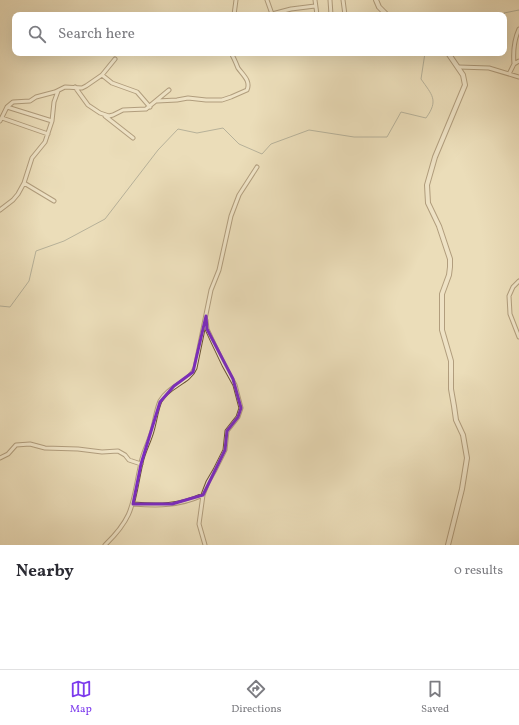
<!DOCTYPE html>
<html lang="en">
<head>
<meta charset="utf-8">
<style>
	:root { --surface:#fff; --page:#f2f2f3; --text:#2b2b33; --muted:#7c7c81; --line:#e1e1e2; --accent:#7c3aed }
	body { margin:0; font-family:Vollkorn,serif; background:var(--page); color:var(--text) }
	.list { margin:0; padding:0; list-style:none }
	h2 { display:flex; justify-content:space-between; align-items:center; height:52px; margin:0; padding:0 16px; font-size:17px }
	h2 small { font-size:13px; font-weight:400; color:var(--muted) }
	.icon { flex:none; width:22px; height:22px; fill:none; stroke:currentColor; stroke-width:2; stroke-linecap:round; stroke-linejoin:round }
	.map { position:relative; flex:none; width:519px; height:545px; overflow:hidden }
	.search { position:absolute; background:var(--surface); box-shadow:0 4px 16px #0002; left:12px; right:12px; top:12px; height:44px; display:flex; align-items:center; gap:10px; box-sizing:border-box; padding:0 14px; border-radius:8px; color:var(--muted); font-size:15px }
	.sheet { height:124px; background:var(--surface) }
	nav { display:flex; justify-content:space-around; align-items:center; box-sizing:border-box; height:56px; border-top:1px solid var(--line); background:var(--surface); font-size:11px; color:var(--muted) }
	nav a { display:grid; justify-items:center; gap:2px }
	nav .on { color:var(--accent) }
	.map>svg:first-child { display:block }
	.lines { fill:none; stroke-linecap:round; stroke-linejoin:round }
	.stream { stroke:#777d71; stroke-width:1 }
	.minor-casing { stroke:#6a5133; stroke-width:5 }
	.tertiary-casing { stroke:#6a5133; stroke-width:6 }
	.minor { stroke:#f2e9d2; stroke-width:3 }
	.tertiary { stroke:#f2e9d2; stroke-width:4 }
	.marked { fill:none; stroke:#7b2cbf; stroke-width:3; stroke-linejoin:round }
</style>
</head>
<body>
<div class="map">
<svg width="519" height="545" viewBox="0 0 519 545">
	<rect width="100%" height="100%" fill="#ebddb9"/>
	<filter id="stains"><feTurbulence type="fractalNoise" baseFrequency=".005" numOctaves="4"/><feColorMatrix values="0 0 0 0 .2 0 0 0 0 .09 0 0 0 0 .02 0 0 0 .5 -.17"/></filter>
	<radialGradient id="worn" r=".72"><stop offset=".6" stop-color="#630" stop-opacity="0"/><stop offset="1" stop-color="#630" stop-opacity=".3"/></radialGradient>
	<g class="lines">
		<path class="stream" d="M504,15V13L519,10
			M0,306L10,307L29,281L36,251L64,241L105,219L158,150L178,129L197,133L223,128L239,144L262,154L271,144L309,130L354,137H387L401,112L426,118C439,100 432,95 421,79L425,53"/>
		<g class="minor-casing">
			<path id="minor" d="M267,0L272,14L291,9L315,6
				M315,0L317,15
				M330,0L331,15
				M343,0L345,15
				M234,15L236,0
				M514,64C513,52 514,40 519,29
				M459,67L489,68L519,77
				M509,74L514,64L519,61
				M102,75L112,83L137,92L150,107
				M75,87L88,105L100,113L109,116L113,115L123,110L146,109L169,90
				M157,101L177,100L188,98L206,100H222L231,97L247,90C251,81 243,75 238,68C236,63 234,58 231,53
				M7,107L52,121
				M105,116L133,138
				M2,118L48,134
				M0,121L7,107L13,102L30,101L36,97L55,92L65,87L82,88L86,86L102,75L115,59
				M24,183L54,201
				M0,210L13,200L18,194L24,183L32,158L45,142L52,121L54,102L58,91
				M519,281L513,287L509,296L510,314L519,337
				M0,458L8,454L16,445L30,444L45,448L78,449L102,452L118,451L125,455L129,460L141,464
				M133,504C159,506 179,506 203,495
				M105,545C136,515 132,502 141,463C143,452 149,442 152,431C155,421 156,410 160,401C169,385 189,383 195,368L211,290L219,270L231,216L239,195L257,167
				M205,545L199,524L203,495L208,482L215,470L225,450L227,431L238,417L241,408L235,385L224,365L214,344L207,329L206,320"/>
		</g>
		<g class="tertiary-casing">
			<path id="tertiary" d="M376,0L379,7L387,15
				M448,545L462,489L467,458L463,435L456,420L454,406L451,389V361L442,330V294L449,275L450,267V259L439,226L428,203L427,185L435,157L465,85L463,75L448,53"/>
		</g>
		<use href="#minor" class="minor"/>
		<use href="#tertiary" class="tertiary"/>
	</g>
	<path d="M0 0H519V545H0ZM206,316L207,329L233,379L241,408L238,417L227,431L225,450L203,495L172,504H133L141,464L160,402L174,386L193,372Z" fill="#ebddb9" fill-opacity=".55" fill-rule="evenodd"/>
	<path class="marked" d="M206,316L207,329L233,379L241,408L238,417L227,431L225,450L203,495L172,504H133L141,464L160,402L174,386L193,372Z"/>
	<rect width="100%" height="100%" filter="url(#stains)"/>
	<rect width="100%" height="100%" fill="url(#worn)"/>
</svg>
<div class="search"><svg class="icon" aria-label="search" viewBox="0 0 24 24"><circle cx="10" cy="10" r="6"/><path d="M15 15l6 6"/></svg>Search here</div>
</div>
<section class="sheet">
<h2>Nearby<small>0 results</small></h2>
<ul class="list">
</ul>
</section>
<nav>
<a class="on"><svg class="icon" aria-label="map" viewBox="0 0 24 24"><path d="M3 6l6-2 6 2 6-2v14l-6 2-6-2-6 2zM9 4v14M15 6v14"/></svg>Map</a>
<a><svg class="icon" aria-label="directions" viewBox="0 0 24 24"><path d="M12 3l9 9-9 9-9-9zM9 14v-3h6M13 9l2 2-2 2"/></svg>Directions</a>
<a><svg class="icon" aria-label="saved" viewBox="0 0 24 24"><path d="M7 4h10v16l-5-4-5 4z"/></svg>Saved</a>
</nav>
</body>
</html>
